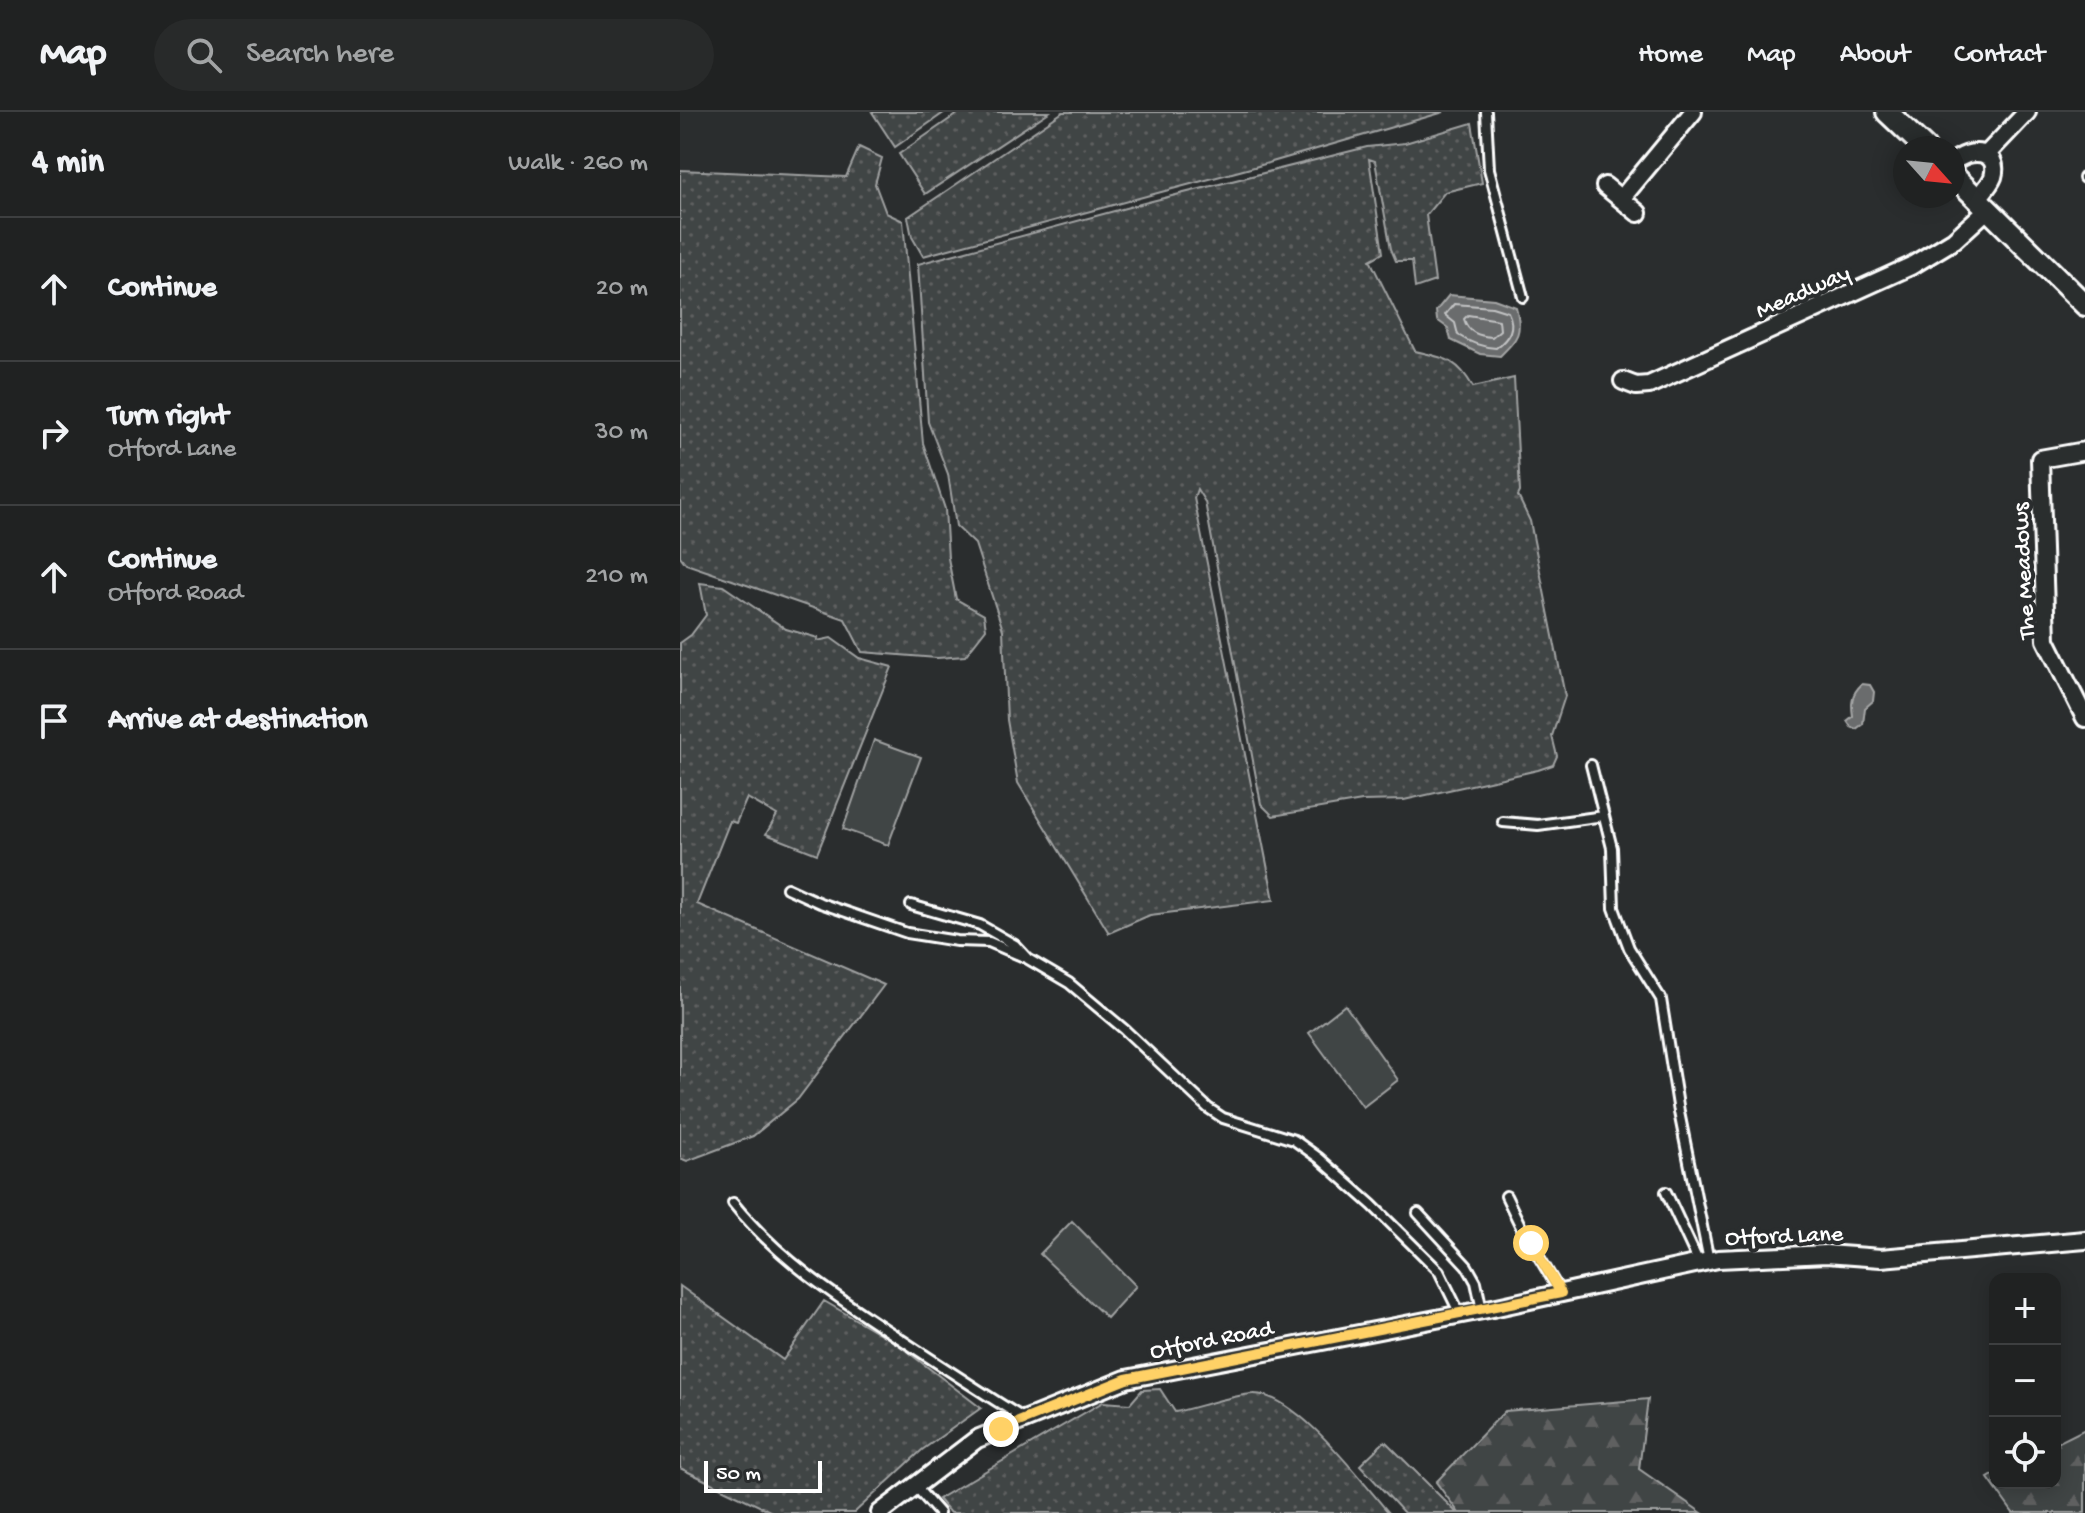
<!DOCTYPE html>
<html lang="en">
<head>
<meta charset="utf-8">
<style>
	:root { --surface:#202222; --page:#282a2a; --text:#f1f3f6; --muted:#a2a4a5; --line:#3d3f40 }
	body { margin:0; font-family:"Gochi Hand",sans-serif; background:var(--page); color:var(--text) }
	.controls { position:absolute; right:24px; bottom:24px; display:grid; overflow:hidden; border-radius:16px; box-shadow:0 4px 20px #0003 }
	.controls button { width:72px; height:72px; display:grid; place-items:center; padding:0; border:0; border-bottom:2px solid var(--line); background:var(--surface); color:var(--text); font:40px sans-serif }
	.compass { position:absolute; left:1213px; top:24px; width:72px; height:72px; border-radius:50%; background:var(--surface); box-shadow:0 4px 20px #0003; rotate:117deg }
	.scale { position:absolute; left:24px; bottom:20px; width:118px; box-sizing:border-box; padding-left:8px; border:4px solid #fff; border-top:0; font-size:22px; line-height:28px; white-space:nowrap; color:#fff; -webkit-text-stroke:6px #2a2d2e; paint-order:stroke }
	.stop { position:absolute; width:24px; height:24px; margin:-18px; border:6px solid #ffd166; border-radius:50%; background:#fff }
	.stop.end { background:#ffd166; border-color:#fff; box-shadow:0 2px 8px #0008 }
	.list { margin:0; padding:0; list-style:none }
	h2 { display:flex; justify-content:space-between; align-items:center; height:104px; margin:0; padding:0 32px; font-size:34px }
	h2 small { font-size:26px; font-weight:400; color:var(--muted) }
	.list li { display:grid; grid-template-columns:52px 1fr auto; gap:24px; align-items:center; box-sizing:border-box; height:144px; padding:0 32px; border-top:2px solid var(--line) }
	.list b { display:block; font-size:30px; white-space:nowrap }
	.list p { margin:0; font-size:26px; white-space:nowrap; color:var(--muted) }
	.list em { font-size:26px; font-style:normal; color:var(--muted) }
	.icon { flex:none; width:44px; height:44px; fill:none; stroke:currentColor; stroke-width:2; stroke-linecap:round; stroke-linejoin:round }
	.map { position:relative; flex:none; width:1405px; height:1401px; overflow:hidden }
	header { display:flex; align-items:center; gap:48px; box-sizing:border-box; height:112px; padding:0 40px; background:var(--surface); border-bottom:2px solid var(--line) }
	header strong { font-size:38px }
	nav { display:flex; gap:44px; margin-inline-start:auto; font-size:28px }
	.search { width:560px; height:72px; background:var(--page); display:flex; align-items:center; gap:20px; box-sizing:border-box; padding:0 28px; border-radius:44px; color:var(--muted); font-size:30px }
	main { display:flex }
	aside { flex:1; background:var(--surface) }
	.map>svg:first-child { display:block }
	.grass { fill:url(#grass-dots); stroke:#a0a2a2; stroke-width:2 }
	.forest { fill:url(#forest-firs); stroke:#a0a2a2; stroke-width:2 }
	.park { fill:#414445; stroke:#a0a2a2; stroke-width:2 }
	.water { fill:#6a6c6d; stroke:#a6a7a7; stroke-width:2 }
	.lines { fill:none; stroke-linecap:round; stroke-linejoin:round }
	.shore { stroke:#c3c4c5; stroke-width:2 }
	.service-casing { stroke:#fff; stroke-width:14 }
	.minor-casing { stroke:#fff; stroke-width:22 }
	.tertiary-casing { stroke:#fff; stroke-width:26 }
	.service { stroke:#2a2d2e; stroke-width:8 }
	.minor { stroke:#2a2d2e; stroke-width:16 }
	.tertiary { stroke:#2a2d2e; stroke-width:20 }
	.route { stroke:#ffd166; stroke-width:10 }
	.labels { text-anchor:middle; stroke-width:8; stroke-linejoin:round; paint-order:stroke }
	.street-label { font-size:24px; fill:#fff; stroke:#2a2d2e }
</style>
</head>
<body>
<header>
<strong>Map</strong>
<div class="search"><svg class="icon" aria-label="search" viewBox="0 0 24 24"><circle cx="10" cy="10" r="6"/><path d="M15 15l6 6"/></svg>Search here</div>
<nav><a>Home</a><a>Map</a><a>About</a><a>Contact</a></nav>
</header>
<main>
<aside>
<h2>4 min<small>Walk · 260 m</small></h2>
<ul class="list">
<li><svg class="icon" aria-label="ahead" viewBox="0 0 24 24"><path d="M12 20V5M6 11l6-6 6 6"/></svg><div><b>Continue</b></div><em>20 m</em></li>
<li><svg class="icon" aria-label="right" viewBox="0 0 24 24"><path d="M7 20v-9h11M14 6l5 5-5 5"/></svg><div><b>Turn right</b><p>Otford Lane</p></div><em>30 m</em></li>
<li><svg class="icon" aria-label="ahead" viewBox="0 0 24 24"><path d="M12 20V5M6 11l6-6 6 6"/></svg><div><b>Continue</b><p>Otford Road</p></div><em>210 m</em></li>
<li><svg class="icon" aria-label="arrive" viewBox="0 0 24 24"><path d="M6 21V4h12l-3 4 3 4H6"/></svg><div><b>Arrive at destination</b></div></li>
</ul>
</aside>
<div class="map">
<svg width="1405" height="1401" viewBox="0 0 1405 1401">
	<defs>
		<pattern id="grass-dots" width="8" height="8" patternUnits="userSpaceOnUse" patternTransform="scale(2)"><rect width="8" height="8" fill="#414445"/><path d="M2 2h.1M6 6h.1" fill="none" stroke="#5e6061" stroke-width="1.8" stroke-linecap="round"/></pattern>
		<pattern id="forest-firs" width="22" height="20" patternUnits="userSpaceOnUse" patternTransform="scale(2)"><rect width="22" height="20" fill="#414445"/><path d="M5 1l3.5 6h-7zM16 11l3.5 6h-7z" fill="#5e6061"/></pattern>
	</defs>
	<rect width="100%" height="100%" fill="#2a2d2e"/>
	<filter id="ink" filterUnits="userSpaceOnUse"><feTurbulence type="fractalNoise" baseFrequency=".0125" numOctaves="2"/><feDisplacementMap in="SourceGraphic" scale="16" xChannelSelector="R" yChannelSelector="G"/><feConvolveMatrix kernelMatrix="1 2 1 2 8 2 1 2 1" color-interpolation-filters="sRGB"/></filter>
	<g filter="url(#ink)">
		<path class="grass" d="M192,0H265L215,35Z
			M280,0H369L245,82L219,42Z
			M383,0H764L578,54L243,144L232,125L228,105Z
			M792,11L802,71L765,80L746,103L755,169L735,176L732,149H716L711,137L695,49L689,47L703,141L690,148L735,239C764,246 777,246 793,275L834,266L840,380L838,384L850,409L885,584L872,624L877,644L873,653L858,658L724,688L682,689L593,704L581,692L525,390L517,377L514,386L594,788L470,803L429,821L338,671L327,608L323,518L295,432L276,414L268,362L248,310L238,152L464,91L687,35L725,31Z
			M179,35L202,46L195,72L206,101L223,109L243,331L265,397L268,446L276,487L304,503L306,517L285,544L257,546L182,540L165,507L6,452L0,444V58L166,65Z
			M20,471L43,474L106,517L138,526L137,529L151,526L179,546L212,555L137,742L86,722L97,703L67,686L56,711L50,709L17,792L204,873L118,987L73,1024L7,1049L0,1046V531L11,523L26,503Z
			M0,1174L103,1248L144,1189L216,1231L301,1296L242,1338L174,1401H94L0,1356Z
			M480,1277L495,1300C515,1296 556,1282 573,1282C617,1281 681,1369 709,1401H270L258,1387L423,1290L450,1292L462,1278Z
			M705,1329L777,1401H724L680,1353Z"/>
		<path class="forest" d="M968,1287L959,1357L1022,1401H779L756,1370L825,1299Z
			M1405,1317V1401H1333L1308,1366L1315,1362V1371H1375V1332Z"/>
		<path class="park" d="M194,628L241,645L208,733L163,717Z
			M665,893L718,968L683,995L629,921Z
			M392,1109L456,1174L427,1206L360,1142Z"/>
		<path class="water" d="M769,183L814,187L836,195C843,221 838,226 820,244L800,242L771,228L768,216L757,208L756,199Z
			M1182,572L1190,573L1194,580L1193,589L1185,596L1183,612L1176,617L1171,615L1167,609L1173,604C1171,591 1171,582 1182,572Z"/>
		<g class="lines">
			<path class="shore" d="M774,192L812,195L828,200C836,216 829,226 816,236C802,235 790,231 778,223L775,211L765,203Z
				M788,203L819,208L820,218L812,225C799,224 788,221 784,207Z"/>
			<g class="service-casing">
				<path id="service" d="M806,0L809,57L843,185
					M1404,66L1405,65
					M911,653L932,736L934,796L949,836L981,887L999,1000L1029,1149
					M823,710L858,713L924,704
					M107,776L140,791L227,821L277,829L309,830L344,845
					M231,793L300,813L335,833L348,847L389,871L445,918L528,996L543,1006L614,1028L639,1046L692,1093L759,1159L780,1202
					M986,1080L1019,1151
					M826,1084L840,1113L880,1180
					M53,1091C99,1148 158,1186 219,1226C260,1253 301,1280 343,1306
					M738,1101L787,1154L796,1170L802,1198
					M236,1375L259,1401"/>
			</g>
			<g class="minor-casing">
				<path id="minor" d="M1306,43L1347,0
					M1273,51C1288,35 1321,37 1313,65C1310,73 1303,80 1297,87
					M925,74L958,101
					M941,87L1013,0
					M943,269L956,274L969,273L1231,154L1274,128L1308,97
					M1405,339L1360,347L1366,528L1405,606
					M200,1401L297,1327L446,1267L808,1197L1038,1147L1146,1142L1201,1146L1405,1128"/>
			</g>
			<g class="tertiary-casing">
				<path id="tertiary" d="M1207,0L1245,36
					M1273,63L1405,193"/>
			</g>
			<use href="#service" class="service"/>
			<use href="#minor" class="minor"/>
			<use href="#tertiary" class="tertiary"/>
		</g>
	</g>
	<g class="lines" filter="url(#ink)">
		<path class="route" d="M321,1317L446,1267L881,1181L851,1131"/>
	</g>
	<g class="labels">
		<g class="street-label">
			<text transform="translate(1122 178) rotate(-24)" y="8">Meadway</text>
			<text transform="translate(1342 459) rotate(-93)" y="8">The Meadows</text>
			<text transform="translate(1104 1122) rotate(-2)" y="8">Otford Lane</text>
			<text transform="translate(531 1226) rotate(-11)" y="8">Otford Road</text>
		</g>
	</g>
</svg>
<div class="controls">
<button>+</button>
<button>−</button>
<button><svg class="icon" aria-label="locate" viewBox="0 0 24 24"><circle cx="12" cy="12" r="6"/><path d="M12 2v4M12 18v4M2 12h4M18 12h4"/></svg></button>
</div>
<svg class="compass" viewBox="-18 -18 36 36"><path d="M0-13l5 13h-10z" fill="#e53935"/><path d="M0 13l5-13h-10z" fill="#a2a4a5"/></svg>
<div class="scale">50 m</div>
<div class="stop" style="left:851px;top:1131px"></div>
<div class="stop end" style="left:321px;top:1317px"></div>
</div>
</main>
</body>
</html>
